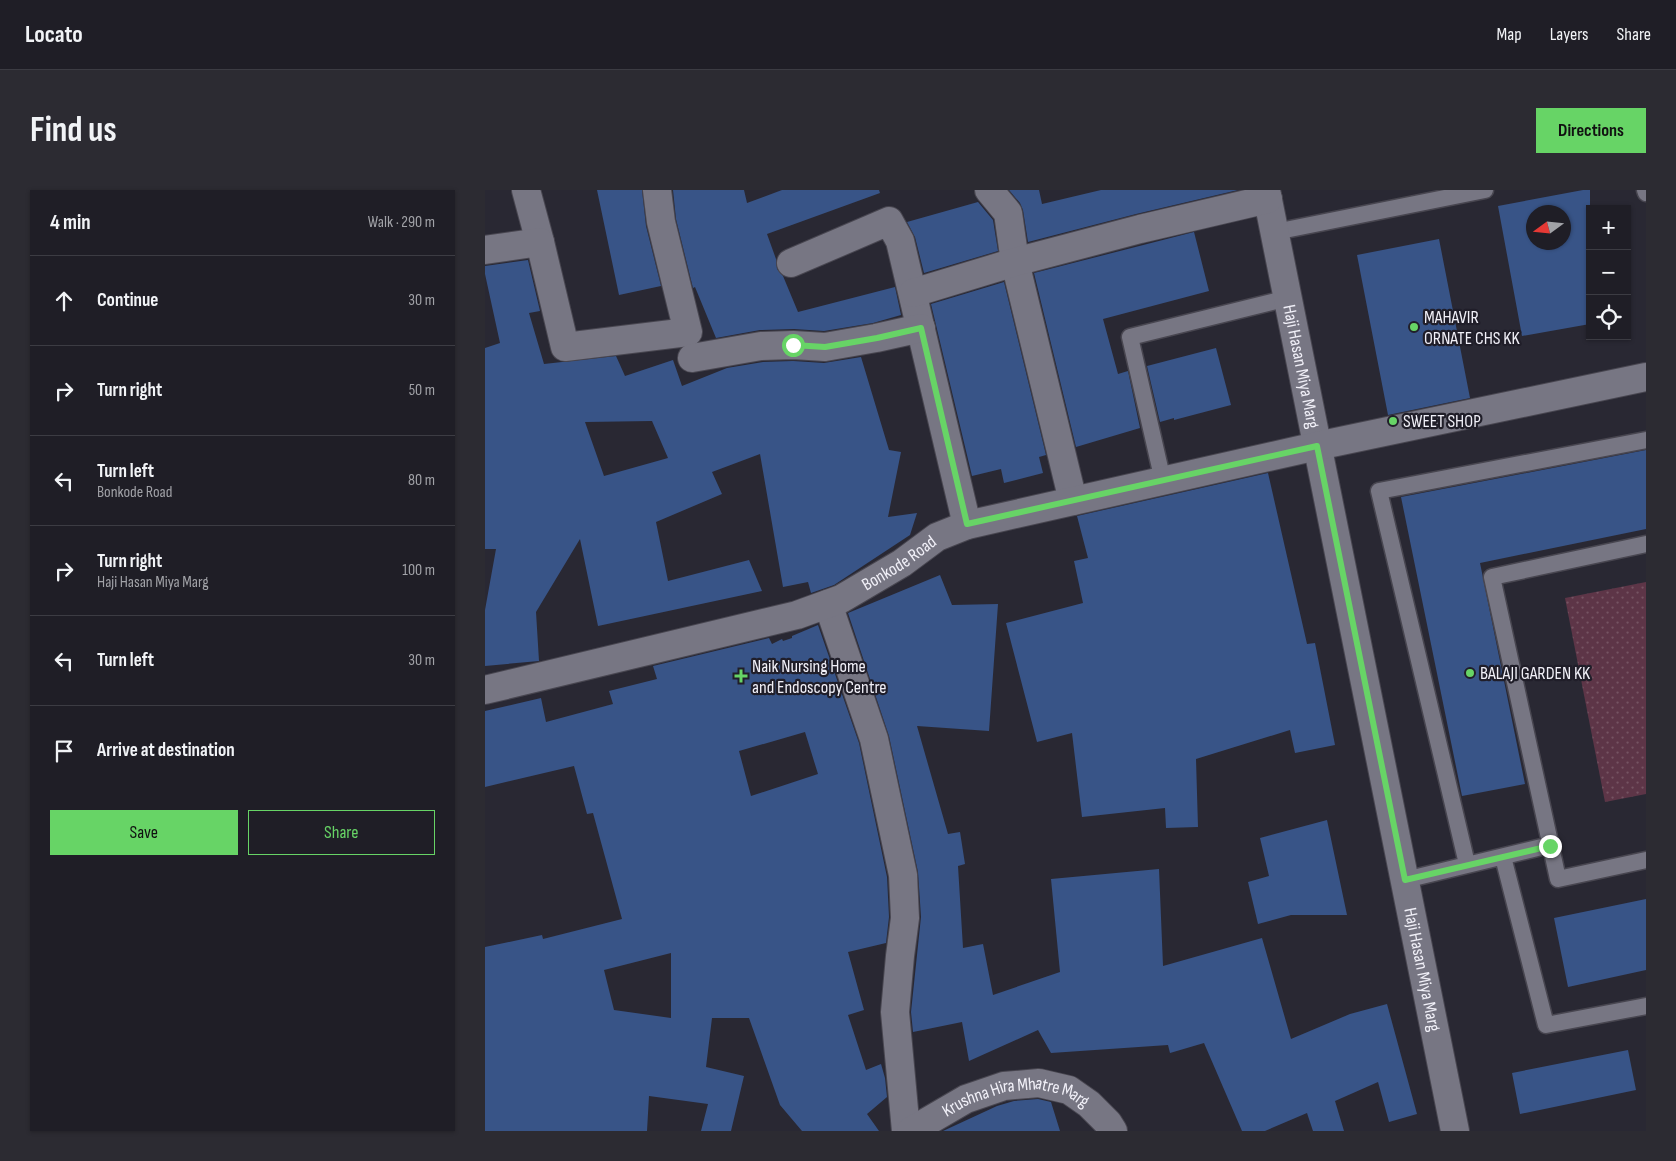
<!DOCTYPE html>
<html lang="en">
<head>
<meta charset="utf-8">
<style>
	:root { --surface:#1f1e26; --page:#2c2b32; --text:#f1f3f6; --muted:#a1a2a7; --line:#3c3c43; --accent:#67d466 }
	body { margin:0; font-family:"Sofia Sans Condensed",sans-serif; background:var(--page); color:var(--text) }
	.controls { position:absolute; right:15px; top:15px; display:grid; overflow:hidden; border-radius:0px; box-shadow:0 1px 4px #0004 }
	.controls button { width:45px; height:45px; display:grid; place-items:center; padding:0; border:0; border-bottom:1px solid var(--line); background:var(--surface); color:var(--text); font:25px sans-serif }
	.compass { position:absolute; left:1041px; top:15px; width:45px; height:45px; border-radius:50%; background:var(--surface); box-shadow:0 1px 4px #0004; rotate:255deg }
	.stop { position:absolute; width:15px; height:15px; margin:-11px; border:4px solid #67d466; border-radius:50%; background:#fff }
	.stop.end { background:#67d466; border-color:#fff; box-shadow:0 1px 5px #0008 }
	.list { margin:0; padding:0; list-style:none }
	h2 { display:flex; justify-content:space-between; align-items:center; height:65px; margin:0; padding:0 20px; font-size:21px }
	h2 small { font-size:16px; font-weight:400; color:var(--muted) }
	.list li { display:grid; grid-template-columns:32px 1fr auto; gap:15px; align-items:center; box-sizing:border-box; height:90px; padding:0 20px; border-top:1px solid var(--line) }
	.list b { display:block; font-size:19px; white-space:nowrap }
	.list p { margin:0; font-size:16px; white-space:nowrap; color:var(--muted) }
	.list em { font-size:16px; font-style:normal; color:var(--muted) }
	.actions { display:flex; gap:10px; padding:15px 20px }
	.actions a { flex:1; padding:11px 0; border:1px solid var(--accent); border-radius:0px; text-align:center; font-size:18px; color:var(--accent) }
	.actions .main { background:var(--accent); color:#111 }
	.icon { flex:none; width:28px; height:28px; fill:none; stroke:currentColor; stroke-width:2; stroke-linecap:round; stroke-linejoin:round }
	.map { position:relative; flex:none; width:1161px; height:941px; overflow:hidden; border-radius:0px }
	header { display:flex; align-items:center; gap:30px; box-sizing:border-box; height:70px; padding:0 25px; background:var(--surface); border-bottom:1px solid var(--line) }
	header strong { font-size:24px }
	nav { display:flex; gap:28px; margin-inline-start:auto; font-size:18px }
	.intro { display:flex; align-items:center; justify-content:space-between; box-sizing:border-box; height:120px; padding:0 30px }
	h1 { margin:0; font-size:35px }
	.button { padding:12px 22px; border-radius:0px; background:var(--accent); color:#111; font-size:18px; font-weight:700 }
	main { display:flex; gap:30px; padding:0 30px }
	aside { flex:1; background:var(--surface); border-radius:0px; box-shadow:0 1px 4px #0004 }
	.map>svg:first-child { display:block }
	.grass { fill:url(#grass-dots) }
	.building { fill:#385487; fill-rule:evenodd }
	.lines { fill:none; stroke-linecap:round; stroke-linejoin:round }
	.service-casing { stroke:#484650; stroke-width:19 }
	.minor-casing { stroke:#484650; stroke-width:30 }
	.service { stroke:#777683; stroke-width:16 }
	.minor { stroke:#777683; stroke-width:28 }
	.route { stroke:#67d466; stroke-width:6 }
	.poi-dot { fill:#67d466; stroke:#201e29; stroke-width:2 }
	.labels { text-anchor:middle; stroke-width:4.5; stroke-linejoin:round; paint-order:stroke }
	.poi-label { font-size:18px; fill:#f1f0f8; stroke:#201e29; text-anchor:start }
	.street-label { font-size:18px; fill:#f1f0f8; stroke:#201e29 }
</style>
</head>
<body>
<header>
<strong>Locato</strong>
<nav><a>Map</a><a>Layers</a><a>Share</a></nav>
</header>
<div class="intro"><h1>Find us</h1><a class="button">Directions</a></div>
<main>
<aside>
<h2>4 min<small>Walk · 290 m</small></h2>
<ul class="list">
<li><svg class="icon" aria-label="ahead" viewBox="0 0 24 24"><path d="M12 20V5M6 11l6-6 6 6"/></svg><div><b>Continue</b></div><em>30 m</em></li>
<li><svg class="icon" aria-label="right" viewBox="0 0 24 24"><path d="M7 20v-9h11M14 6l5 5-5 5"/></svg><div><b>Turn right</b></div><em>50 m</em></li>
<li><svg class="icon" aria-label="left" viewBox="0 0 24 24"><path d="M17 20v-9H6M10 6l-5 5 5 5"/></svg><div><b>Turn left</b><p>Bonkode Road</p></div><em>80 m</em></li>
<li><svg class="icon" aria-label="right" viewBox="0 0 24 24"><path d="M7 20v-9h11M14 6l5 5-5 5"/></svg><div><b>Turn right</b><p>Haji Hasan Miya Marg</p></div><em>100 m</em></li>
<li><svg class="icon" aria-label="left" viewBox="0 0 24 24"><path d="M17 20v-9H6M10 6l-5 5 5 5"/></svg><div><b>Turn left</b></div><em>30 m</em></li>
<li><svg class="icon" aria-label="arrive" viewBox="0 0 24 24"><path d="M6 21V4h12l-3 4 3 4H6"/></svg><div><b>Arrive at destination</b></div></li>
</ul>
<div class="actions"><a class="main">Save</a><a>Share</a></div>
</aside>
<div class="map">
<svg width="1161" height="941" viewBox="0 0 1161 941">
	<defs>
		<pattern id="grass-dots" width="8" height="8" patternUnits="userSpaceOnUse" patternTransform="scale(1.25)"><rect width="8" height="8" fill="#5d3547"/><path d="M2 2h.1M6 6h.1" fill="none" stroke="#755362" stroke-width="1.8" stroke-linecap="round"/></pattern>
	</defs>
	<rect width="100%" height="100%" fill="#292833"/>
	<path class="grass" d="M1161,392V604L1120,612L1080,408Z"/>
	<path class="building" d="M112,0H157L161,36L176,96L134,105Z
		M188,0H259L262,13L297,0H394L395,3L282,44L291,69L292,79L298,86L313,122L410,97L416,125L388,133L339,141L309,139L275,140L231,148L210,97L208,98L191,29Z
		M524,0H554L557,14L616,0H753L651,24L543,52L538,20L535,13Z
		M1098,0H1105V134L1037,146L1013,16ZM1048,22H1078V52H1048Z
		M493,12L508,30L513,61L439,83L430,47L422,32Z
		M709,42L724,101L618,129L633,184L643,181L655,238L591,257L549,83Z
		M954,49L985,208L903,225L872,65Z
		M43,70L55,121L44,123L59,174L131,166L140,186L188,170L197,196L242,178L278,172L308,171L339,173L376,167L404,260L416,262L403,327L432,323L425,345L349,395L326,403L323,392L298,397L275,264L227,282L237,304L171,332L183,391L264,370L277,401L113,436L95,349L51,422L54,471L0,476V420L11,359H0V158L15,153L0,84V76ZM167,231L183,268L119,286L100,232Z
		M519,92L561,265L554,267L558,283L519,293L516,279L487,286L446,114Z
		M731,158L746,215L689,230V228L675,232L662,176Z
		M1161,260V339L995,373L1040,594L977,606L916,307Z
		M783,283L822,454L830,453L850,555L810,563L805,540L711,569L713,637L681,638L680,618L597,627L587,543L552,552L521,433L598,413L589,371L603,368L592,326Z
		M455,385L467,415L513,414L504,541L432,536L463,644L475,642L480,674L473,676L478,758L498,754L508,805L575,782L566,689L674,679L678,776L777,748L806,849L865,824L902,814L932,924L904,932L893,892L850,911L859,941H828L822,923L780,941H757L719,853L685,863L683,855L566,863L553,840L484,871L477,832L428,842L426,822L436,727L433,682L404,546L363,423Z
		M333,435L374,553L402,687L404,727L401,753L363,762L379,820L363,825L381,880L396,874L400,888L402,907L382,924L394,941H317L295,915L264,828H227L221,877L259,886L246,941H216L223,914L164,906L162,941H0V757L57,745L58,749L137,729L108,623L102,624L89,576L0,597V521L56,508L61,532L128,514L124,501L172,489L168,476L284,448L287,454L297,449L298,451L307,448V446ZM320,542L333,584L266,606L254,561ZM186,763V828L129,820L119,780Z
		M842,630L862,725H806L773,734L763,692L784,686L775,648Z
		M1161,709V780L1083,797L1069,728Z
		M1143,860L1151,900L1035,924L1027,883Z
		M553,909L566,912L575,941H458L512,916L529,911Z"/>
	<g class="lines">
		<g class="service-casing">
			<path id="service" d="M1160,0L1161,3
				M790,42L1000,0
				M678,291L645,147L803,108
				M1161,354L1007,387L1073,689L1161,670
				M1018,667L1061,835L1161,816
				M982,674L894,301L1161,250
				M920,690L1065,655"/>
		</g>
		<g class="minor-casing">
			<g id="minor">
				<path d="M41,0L55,52"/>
				<path d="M504,0L523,23L530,72L588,311"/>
				<path id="s1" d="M781,0L970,941"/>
				<path d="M0,60L55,52L80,157L203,142L176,32L172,0"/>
				<path d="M306,73L404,31L415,51L482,335"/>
				<path d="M428,103L530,72L655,39L783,9"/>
				<path d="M207,168L276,156L308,155L340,157L391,148L436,138"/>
				<path d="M343,414L389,549L418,685L420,728L415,766L410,822L421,941"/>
				<path id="s2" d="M0,500L312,425L356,409L417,373L452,347L482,335L832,256L1161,187"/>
				<path id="s3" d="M426,941L481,909L519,896L554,893L584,900L604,914L623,933L628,941"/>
			</g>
		</g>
		<use href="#service" class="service"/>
		<use href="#minor" class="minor"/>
	</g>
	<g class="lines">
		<path class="route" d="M308,155L340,157L392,148L436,138L482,334L832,256L920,690L1065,656"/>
	</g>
	<g class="poi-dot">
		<circle cx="929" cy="137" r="5"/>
		<circle cx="908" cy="231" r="5"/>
		<circle cx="985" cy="483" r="5"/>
		<path d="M253.5 478.5h5v5h5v5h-5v5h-5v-5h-5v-5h5z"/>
	</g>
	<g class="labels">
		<g class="poi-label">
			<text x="939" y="133">MAHAVIR<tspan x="939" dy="21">ORNATE CHS KK</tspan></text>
			<text x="918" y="237">SWEET SHOP</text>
			<text x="267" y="482">Naik Nursing Home<tspan x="267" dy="21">and Endoscopy Centre</tspan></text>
			<text x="995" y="489">BALAJI GARDEN KK</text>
		</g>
		<g class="street-label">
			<text dy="6" stroke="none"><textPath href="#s1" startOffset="180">Haji Hasan Miya Marg</textPath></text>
			<text dy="6" stroke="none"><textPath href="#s2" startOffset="436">Bonkode Road</textPath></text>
			<text dy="6" stroke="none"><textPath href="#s1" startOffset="795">Haji Hasan Miya Marg</textPath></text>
			<text dy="6" stroke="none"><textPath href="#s3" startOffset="115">Krushna Hira Mhatre Marg</textPath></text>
		</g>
	</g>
</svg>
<div class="controls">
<button>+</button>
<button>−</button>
<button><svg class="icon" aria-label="locate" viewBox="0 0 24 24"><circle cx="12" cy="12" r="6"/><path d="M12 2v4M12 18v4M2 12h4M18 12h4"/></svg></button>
</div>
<svg class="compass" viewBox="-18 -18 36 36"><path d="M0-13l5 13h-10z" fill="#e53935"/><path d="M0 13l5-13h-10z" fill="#a1a2a7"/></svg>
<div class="stop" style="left:308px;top:155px"></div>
<div class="stop end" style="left:1065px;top:656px"></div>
</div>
</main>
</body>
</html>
